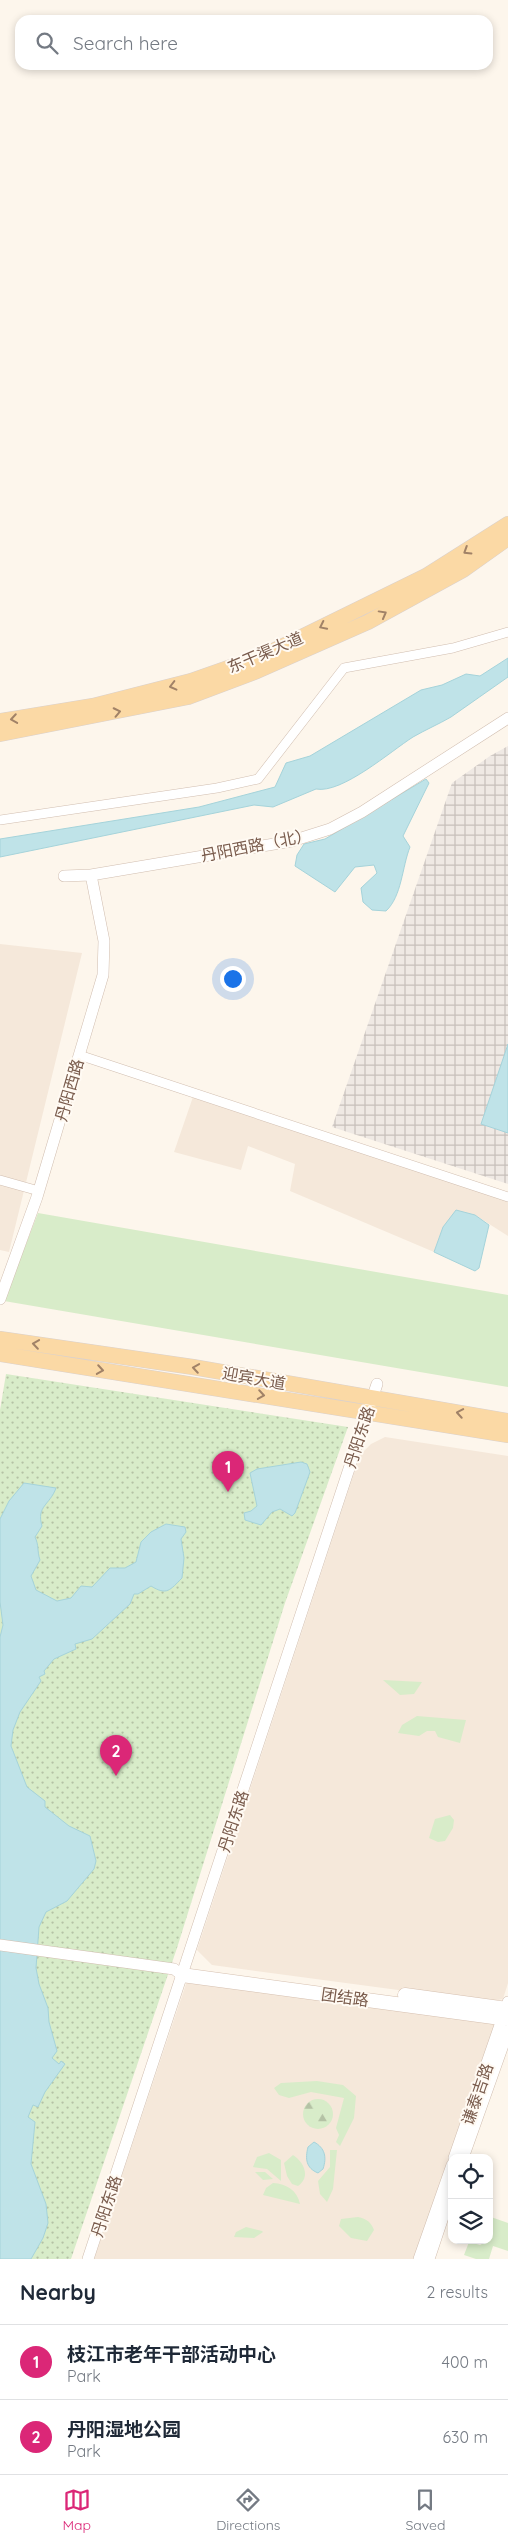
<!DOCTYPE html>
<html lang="en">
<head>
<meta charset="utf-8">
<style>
	:root { --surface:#fff; --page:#f6f6f7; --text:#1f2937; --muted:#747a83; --line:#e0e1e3; --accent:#db2777 }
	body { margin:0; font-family:Quicksand,"Noto Sans SC",sans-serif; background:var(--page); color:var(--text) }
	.controls { position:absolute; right:15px; bottom:15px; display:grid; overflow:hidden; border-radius:10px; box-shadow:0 2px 8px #0003 }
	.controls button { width:45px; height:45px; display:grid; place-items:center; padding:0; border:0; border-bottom:1px solid var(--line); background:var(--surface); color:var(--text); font:25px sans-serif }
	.you { position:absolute; left:232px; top:978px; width:18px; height:18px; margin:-12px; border:4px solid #fff; border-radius:50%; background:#1a73e8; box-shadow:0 0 0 8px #1a73e833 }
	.badge { display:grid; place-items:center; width:32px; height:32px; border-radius:50%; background:var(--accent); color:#fff; font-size:16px; font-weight:700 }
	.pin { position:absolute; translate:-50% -41px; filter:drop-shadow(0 1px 2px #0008) }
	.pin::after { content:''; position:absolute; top:26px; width:18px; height:15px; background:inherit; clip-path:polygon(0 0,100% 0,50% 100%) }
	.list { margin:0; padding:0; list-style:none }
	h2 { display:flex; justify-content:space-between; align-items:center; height:65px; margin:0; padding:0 20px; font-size:21px }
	h2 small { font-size:16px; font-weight:400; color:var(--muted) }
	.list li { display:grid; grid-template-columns:32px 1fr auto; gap:15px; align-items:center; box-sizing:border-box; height:75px; padding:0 20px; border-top:1px solid var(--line) }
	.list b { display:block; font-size:19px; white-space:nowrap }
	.list p { margin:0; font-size:16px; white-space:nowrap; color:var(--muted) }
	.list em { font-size:16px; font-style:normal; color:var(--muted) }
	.icon { flex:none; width:28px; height:28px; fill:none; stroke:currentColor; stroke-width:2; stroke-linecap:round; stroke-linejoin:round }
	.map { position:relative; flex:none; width:508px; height:2259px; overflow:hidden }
	.search { position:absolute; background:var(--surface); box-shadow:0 2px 8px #0003; left:15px; right:15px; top:15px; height:55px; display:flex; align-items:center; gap:12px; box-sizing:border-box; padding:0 18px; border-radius:15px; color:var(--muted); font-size:19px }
	.sheet { height:215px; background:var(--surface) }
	nav { display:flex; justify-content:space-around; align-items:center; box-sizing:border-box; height:70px; border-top:1px solid var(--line); background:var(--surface); font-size:14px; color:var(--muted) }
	nav a { display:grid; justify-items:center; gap:2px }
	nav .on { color:var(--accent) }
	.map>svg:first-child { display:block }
	.residential { fill:#f5e8da }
	.industrial { fill:url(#industrial-grid) }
	.green { fill:#d8ecc9 }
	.forest { fill:url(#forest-firs) }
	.park { fill:url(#park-dots) }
	.water { fill:#bfe3e8; stroke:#a5d3da }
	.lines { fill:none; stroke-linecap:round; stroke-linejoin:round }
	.minor-casing { stroke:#d1beb0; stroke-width:10 }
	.tertiary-casing { stroke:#d1beb0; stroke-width:12 }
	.secondary-casing { stroke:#d6c0b0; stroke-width:15 }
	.primary-casing { stroke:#dad1cd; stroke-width:16 }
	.minor { stroke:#fff; stroke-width:9 }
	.tertiary { stroke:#fff; stroke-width:11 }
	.secondary { stroke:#fff; stroke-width:14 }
	.primary { stroke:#fbd9a5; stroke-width:15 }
	.oneway { stroke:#a18267 }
	.labels { text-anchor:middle; stroke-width:4; stroke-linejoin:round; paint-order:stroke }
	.street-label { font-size:16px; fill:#7a5c4d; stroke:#fffaf3 }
</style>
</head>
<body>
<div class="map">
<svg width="508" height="2259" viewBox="0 0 508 2259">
	<defs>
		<pattern id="industrial-grid" width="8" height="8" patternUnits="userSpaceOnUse" patternTransform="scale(1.25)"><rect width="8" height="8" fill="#efe9e4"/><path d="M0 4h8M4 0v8" fill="none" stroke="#c7c0bb"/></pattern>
		<pattern id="forest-firs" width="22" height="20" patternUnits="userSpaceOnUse" patternTransform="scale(1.25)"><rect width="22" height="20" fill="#d8ecc9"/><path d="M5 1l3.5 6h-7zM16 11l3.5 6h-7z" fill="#b4c2a5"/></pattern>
		<pattern id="park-dots" width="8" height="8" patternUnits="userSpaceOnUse" patternTransform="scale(1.25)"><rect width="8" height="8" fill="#d8ecc9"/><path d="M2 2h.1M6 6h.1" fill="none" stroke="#b4c2a5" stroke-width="1.8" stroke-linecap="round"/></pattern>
	</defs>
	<rect width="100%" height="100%" fill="#fdf6ec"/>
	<path class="residential" d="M0,944L82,953L9,1252L0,1250Z
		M194,1094L508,1200V1236L475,1215L443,1227L434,1252L290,1191L295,1164L248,1146L241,1170L174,1152Z
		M385,1437L508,1456V1983L503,1999L488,2002L212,1965L197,1950L360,1455L371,1444Z
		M187,1981L497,2024L414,2259H94Z"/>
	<path class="industrial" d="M508,746V1184L332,1127L452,783L490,756Z"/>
	<path class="green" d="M38,1213L508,1295V1387L4,1301Z
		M383,1680L422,1682L414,1694L400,1695Z
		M417,1716L466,1720L460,1743L438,1737L435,1731H427L419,1736L398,1733L402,1725Z
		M450,1815L454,1820L453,1828L445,1841L438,1842L429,1838L435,1819Z
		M317,2081L343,2085L356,2096L354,2118L340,2146L336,2142L339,2135L336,2128L344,2098L311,2092L289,2098L279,2095L274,2088L281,2083Z
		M330,2150H337L333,2189L327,2202L320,2194L318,2181L330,2167Z
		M269,2153L281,2160V2181L267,2169L253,2167L257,2157Z
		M293,2155C304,2162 311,2177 298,2186L292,2184L287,2176L284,2163Z
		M255,2172H265L273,2179L263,2180Z
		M273,2183C287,2184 297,2190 300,2204L263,2195L266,2188Z
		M358,2217C367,2219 371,2222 374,2230L367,2241L351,2238L339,2226L341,2219Z
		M491,2217L508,2223V2251L493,2246L489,2259H476L464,2255L469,2242L480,2245L489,2240Z
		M246,2227L262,2231L263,2232L254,2238L234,2237L236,2232Z"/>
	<path class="forest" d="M303 2114a15 15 0 1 1 30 0a15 15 0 1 1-30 0Z"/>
	<path class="park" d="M6,1374L348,1427L285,1603L177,1948L71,2259H0V1410Z"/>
	<path class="water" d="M508,658V677C489,690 470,704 451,717C439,724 425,730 413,737C391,751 342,794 316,789L273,807L254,805L0,857V839L199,807L275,787L286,763L310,756L421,690L442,685L466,674L480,676Z
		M426,779L429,783L403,836L410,847C402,867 402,896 386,911L372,910L363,902L361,888L377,873L374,865L355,867L335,892L295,866L297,855L304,844L325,839Z
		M508,1044V1133L481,1124Z
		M456,1210L475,1215L489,1225L479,1268L475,1271L434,1252L443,1227Z
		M301,1462L307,1464L310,1472L295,1513L292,1516L280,1509L272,1512L261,1525L245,1520L244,1513L251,1511L257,1506L250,1473L257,1469Z
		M24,1483L56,1488C50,1505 36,1506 42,1526L35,1537C39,1545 37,1551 40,1560L31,1576L36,1590L57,1601L71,1598L81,1586L92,1587L110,1568H125L136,1562L141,1542L151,1532L166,1524L185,1527L186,1532L181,1539L184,1558L182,1578C170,1590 167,1596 151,1586L138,1594H134L130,1604L92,1639L75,1644L76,1649L54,1659L44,1671L45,1674L39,1677L41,1681L20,1712L13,1730L11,1746L27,1787L45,1801V1807L69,1826L90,1836L96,1861L94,1869L67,1901L46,1912L39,1927L36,1968L39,1984L48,2008L49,2022L57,2051L52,2058L59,2064L61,2061L65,2064L45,2092L38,2107L33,2105L28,2117L35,2122L31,2164L46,2204L48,2223L43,2238L31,2259H0V1637L3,1625L0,1602V1519L9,1501Z
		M314,2142C325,2148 327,2157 323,2169L318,2173C306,2168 305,2159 308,2147Z"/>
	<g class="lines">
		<g class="minor-casing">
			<path id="minor" d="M0,820L217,788L258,779L344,668L453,648L508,632
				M79,1055L508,1197
				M0,1180L39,1191"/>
		</g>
		<g class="tertiary-casing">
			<path id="tertiary" d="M64,876L91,875L292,841L330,829L362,812L508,718
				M0,1299L37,1197L103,975L104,941L91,875
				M0,1945L174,1969L182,1975
				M454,2158L508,2002
				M463,2158L508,2031
				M88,2259L377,1384
				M419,2259L452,2165
				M429,2259L452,2190"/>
		</g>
		<g class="secondary-casing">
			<path id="secondary" d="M182,1975L508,2019
				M405,1995L508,2009"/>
		</g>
		<g class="primary-casing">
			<path id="primary" d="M0,721L93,706L191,681L265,655L426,576L508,524
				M0,734L188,697L257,671L368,622L463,570L508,538
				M0,1339L193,1367L508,1421
				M0,1354L508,1435"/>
		</g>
		<use href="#minor" class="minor"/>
		<use href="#tertiary" class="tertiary"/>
		<use href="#secondary" class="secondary"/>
		<use href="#primary" class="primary"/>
	</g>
	<defs><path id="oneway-chevron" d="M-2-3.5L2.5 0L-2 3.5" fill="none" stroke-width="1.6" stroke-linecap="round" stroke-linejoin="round" transform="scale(1.25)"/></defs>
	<g class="oneway">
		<use href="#oneway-chevron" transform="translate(467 551) rotate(148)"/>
		<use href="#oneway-chevron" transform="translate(383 614) rotate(-29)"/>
		<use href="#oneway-chevron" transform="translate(323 626) rotate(154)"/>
		<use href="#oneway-chevron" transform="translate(173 686) rotate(166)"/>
		<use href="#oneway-chevron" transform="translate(117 712) rotate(-12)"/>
		<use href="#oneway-chevron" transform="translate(14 719) rotate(171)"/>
		<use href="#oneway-chevron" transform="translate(36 1344) rotate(-172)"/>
		<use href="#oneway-chevron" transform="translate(196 1368) rotate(-171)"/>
		<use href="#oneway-chevron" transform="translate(100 1370) rotate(9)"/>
		<use href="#oneway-chevron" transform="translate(261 1395) rotate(9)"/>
		<use href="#oneway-chevron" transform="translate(460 1413) rotate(-170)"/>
	</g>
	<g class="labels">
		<g class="street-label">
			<text transform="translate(265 652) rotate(-23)" y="6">东干渠大道</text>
			<text transform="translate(256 845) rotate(-11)" y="6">丹阳西路（北）</text>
			<text transform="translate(69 1090) rotate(-74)" y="6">丹阳西路</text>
			<text transform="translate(254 1378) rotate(10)" y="6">迎宾大道</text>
			<text transform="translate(359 1437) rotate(-72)" y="6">丹阳东路</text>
			<text transform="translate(233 1821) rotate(-72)" y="6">丹阳东路</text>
			<text transform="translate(345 1997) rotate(8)" y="6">团结路</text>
			<text transform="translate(477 2094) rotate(-71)" y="6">谦泰吉路</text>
			<text transform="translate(106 2206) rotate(-72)" y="6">丹阳东路</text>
		</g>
	</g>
</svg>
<div class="controls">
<button><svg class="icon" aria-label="locate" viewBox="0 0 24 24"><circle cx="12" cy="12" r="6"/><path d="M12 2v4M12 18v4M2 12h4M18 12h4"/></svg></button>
<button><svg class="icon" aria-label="layers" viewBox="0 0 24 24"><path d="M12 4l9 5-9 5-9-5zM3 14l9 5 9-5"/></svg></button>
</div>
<div class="you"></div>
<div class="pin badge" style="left:228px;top:1492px">1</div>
<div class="pin badge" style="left:116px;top:1776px">2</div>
<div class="search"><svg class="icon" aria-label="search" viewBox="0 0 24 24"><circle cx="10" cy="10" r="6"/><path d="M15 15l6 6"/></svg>Search here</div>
</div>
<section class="sheet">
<h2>Nearby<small>2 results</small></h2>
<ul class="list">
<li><span class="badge">1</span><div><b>枝江市老年干部活动中心</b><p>Park</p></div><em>400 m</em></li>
<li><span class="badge">2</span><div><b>丹阳湿地公园</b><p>Park</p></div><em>630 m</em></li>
</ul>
</section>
<nav>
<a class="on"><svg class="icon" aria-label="map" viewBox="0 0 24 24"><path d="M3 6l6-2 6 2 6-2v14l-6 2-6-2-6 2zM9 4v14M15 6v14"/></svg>Map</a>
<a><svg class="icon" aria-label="directions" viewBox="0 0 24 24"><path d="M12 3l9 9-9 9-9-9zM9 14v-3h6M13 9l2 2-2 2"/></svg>Directions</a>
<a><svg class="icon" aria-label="saved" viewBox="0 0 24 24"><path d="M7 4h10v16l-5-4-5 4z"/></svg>Saved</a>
</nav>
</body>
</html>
